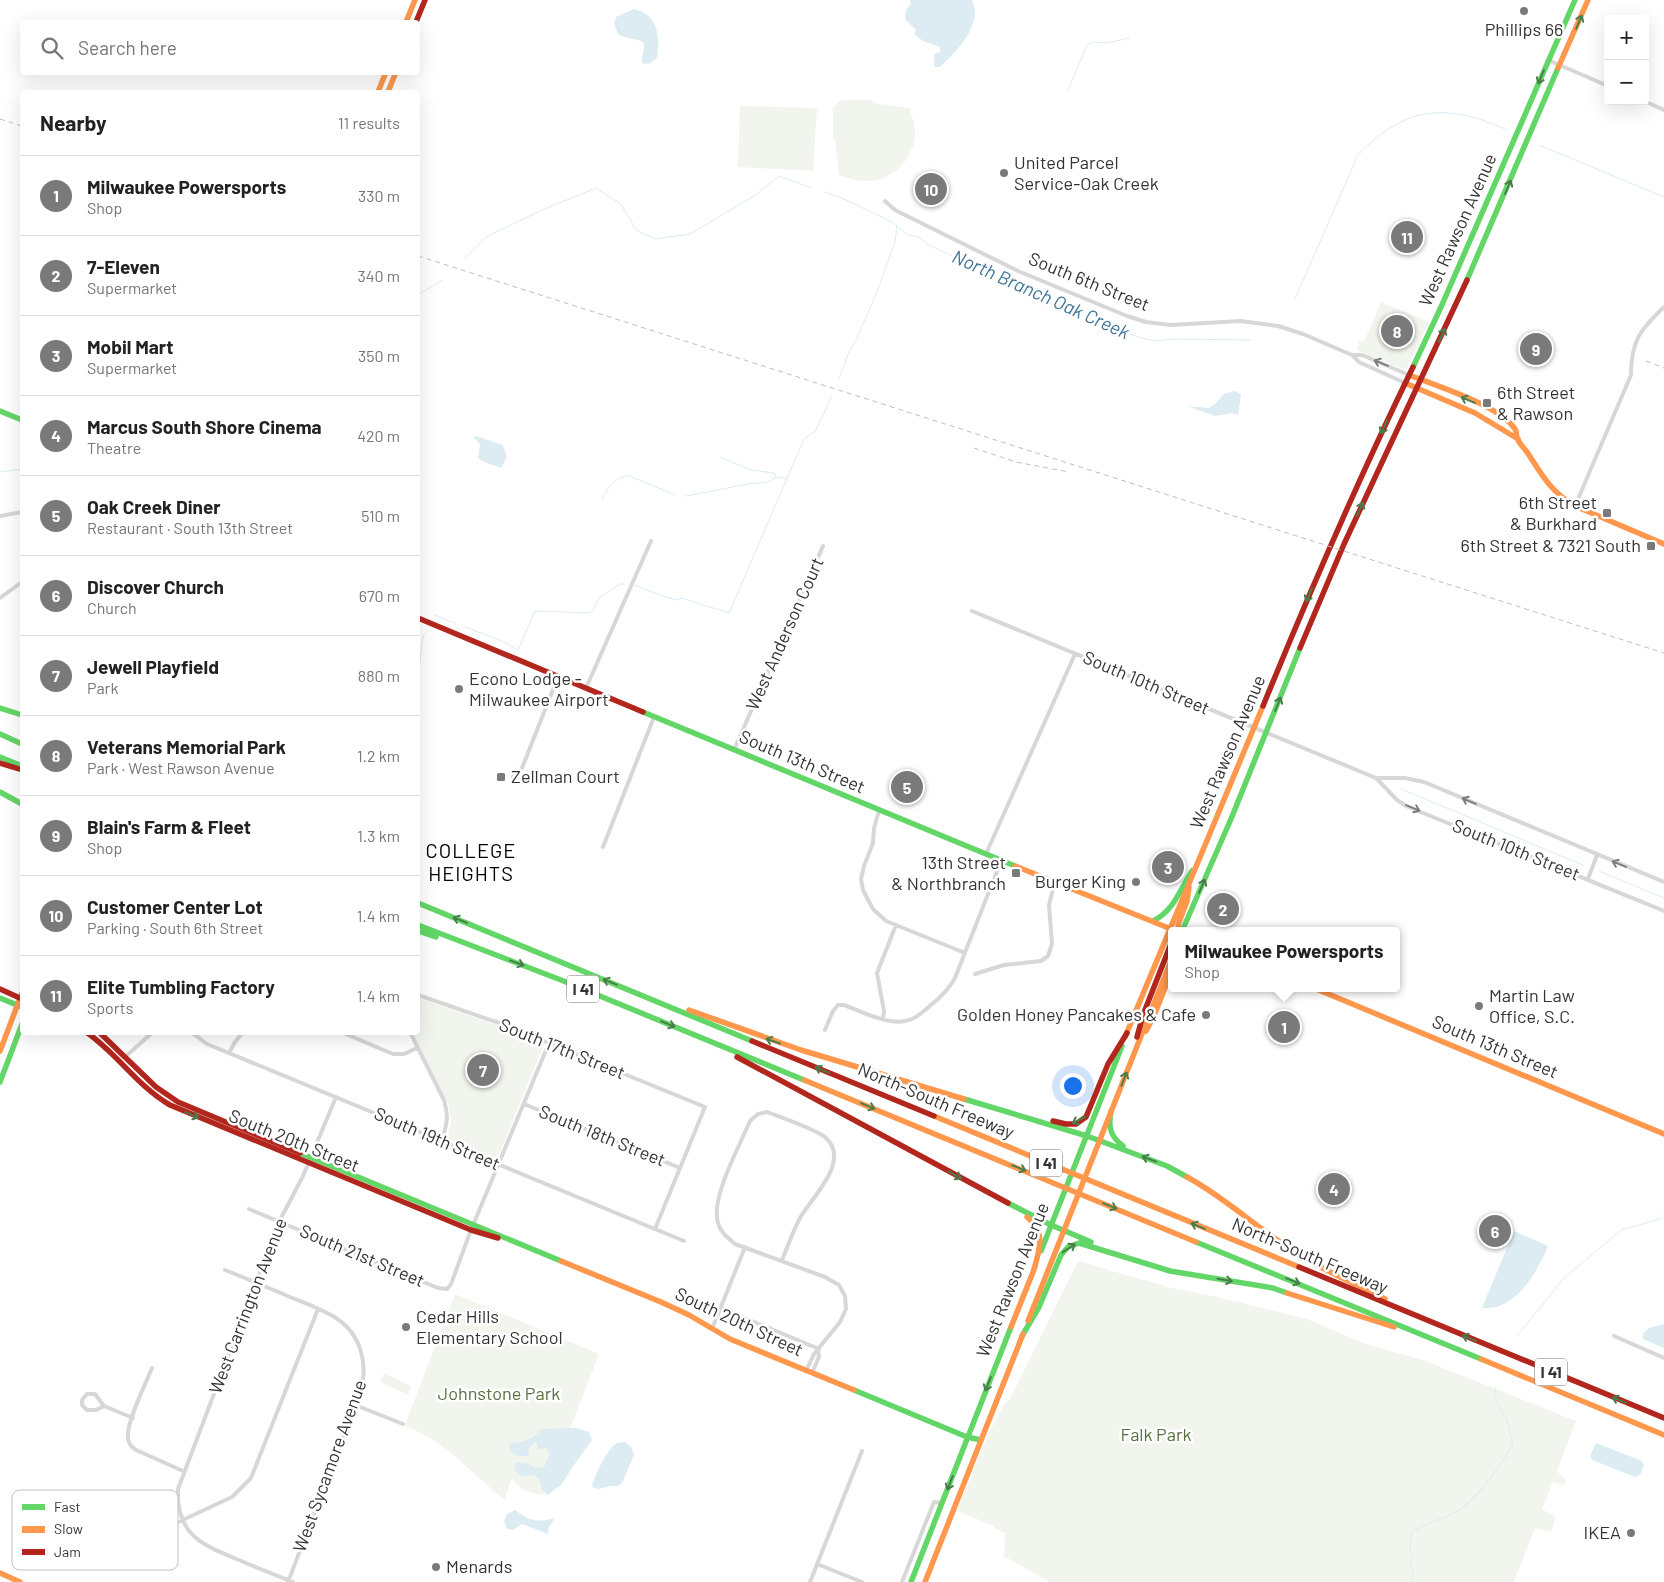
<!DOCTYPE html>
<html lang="en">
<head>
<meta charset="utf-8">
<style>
	:root { --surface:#fff; --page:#f2f2f2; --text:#222; --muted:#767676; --line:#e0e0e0; --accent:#7a7a7a }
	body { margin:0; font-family:Barlow,sans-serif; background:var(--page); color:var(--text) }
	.controls { position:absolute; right:15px; top:15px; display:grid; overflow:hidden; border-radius:5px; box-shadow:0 5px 20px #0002 }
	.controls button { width:45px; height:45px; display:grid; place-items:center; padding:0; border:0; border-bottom:1px solid var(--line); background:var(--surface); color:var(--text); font:25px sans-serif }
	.you { position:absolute; left:1072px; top:1085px; width:18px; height:18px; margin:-12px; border:4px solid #fff; border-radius:50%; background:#1a73e8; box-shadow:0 0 0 8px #1a73e833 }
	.badge { display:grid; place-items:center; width:32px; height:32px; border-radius:50%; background:var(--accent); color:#fff; font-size:16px; font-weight:700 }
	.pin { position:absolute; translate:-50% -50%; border:2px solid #fff; box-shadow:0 1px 5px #0006 }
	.popup { position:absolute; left:1168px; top:927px; width:232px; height:65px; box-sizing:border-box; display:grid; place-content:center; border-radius:5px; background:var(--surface); filter:drop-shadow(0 1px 4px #0005); font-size:16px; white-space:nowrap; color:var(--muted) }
	.popup b { font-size:19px; color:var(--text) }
	.popup::after { content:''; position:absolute; left:50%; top:100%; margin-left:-10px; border:10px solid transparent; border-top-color:var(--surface) }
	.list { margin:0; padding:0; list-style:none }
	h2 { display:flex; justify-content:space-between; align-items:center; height:65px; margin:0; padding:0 20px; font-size:21px }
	h2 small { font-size:16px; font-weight:400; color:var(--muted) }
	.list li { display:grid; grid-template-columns:32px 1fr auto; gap:15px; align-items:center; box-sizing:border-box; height:80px; padding:0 20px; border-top:1px solid var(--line) }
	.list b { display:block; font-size:19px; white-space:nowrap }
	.list p { margin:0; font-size:16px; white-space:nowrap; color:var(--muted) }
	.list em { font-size:16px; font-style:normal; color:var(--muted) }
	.icon { flex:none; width:28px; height:28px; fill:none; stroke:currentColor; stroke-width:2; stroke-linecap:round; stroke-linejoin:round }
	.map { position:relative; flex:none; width:1664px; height:1582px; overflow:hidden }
	.search { position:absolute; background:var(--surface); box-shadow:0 5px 20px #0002; left:20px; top:20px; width:400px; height:55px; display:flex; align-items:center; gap:12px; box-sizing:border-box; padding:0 18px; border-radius:5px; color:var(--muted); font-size:19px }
	.panel { position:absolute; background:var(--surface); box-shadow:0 5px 20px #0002; left:20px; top:90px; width:400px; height:945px; border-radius:5px }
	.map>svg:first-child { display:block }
	.green { fill:#f1f5ed }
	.water { fill:#ddebf3 }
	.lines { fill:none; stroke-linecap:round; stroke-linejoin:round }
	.stream { stroke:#ddebf3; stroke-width:1 }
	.street { stroke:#d7d7d7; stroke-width:4 }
	.fast { stroke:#63d668; stroke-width:5.5 }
	.slow { stroke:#ff974d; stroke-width:5.5 }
	.jam { stroke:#b3261e; stroke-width:5.5 }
	.rail { stroke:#bebebe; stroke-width:1; stroke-dasharray:5 4; stroke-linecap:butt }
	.oneway { stroke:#497c4b }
	.oneway2 { stroke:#7d7d7d }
	.poi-dot { fill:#7a7a7a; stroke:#fff; stroke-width:2 }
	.labels { text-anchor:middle; stroke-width:5; stroke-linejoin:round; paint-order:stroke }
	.shield { fill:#fff; stroke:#707070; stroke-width:1 }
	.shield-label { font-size:16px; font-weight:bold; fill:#333 }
	.poi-label { font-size:18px; fill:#333; stroke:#fff; text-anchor:start }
	.street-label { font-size:18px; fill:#333; stroke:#fff }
	.park-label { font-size:18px; fill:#56703f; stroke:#fff }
	.water-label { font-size:19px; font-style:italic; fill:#3f7597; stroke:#fff }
	.quarter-label { font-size:20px; letter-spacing:1px; fill:#000; stroke:#fff }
	.key { fill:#fff; stroke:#c2c2c2; stroke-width:1 }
	.key-label { font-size:14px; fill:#333 }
</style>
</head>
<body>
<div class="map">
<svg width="1664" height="1582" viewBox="0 0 1664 1582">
	<rect width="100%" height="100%" fill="#fff"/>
	<path class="green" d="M841,100H872L873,103L909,108C913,118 917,131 914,142C909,164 888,182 866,181C856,181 848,178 839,175L835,139L833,137V107Z
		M740,106L817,108L813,171L738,167Z
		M1381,302L1429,322L1407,368L1403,369L1358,351L1357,348L1360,340L1364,342Z
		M418,998L502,1027L544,1044L497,1159L495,1160L447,1139L451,1123L449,1105L413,1033L418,1032Z
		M1078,1261L1172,1288L1213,1296L1307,1319L1366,1344L1423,1360L1576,1421L1557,1471L1566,1481L1563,1485L1553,1482L1542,1509L1556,1518L1551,1532L1535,1528L1514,1582H1050L1004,1556L1005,1533L994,1528V1526L957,1511L988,1434L1005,1403L1010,1399Z
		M455,1294L599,1354L549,1483L542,1489L548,1495C533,1494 522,1492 512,1478L504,1500L449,1451L432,1439L405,1425Z
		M384,1373L411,1386L408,1395L380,1382Z"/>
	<path class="water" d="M910,0H972C973,5 976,11 975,15C972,36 955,53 940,67H934V54L940,52V47L923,41L914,34L916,30L905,19L906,10L911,4Z
		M634,9C659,15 660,37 657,58C652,62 649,65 642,63C641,55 646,50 643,42C635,38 626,39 618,34L614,24L616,17Z
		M1235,391L1241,394L1238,415L1233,413L1215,416L1187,406L1209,408L1216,403L1224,394Z
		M476,436L503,445L507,457L501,468L484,462L478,458L480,444L473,437Z
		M1514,1231L1548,1246C1538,1271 1515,1312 1482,1308Z
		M1664,1324V1348L1643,1339V1333L1649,1328Z
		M576,1428L589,1432L592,1440L571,1469L562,1484L548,1495L542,1489L539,1478L533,1475L520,1476L514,1469L516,1462L529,1464L536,1468L544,1467L550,1454L546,1448L538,1449L536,1442L530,1446L528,1456H518L509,1450L510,1443C522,1443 534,1439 541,1429Z
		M625,1442L632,1448L634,1455L622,1483L618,1486H609L599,1489L592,1487C593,1478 608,1447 617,1443C620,1442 623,1442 625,1442Z
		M1596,1443L1642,1461L1644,1466L1640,1475L1635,1477L1592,1460L1590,1456Z
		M515,1510C530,1521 537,1523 555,1518L549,1527L548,1534L522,1524L513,1530L507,1529L504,1521L507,1514Z"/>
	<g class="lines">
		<path class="stream" d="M1068,90L1087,45L1092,42L1106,43L1130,38
			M1539,145L1664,197
			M825,192L844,199L892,222L908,235L919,237L927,244L999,279L1085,316L1138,337L1155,341L1174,339L1250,340
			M465,259L486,237L542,210L596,188L621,204L636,230L655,239L690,234L757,194L779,176L812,188
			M418,295L442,280
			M1295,299L1358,155C1405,106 1446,102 1507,130
			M839,379L848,354L856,340L877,292L895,242L897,226
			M720,457L751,470L774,473L776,478
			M0,472L22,469
			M686,496L748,484L768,482L777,477L787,479
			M602,499C608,487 614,479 627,475L675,495
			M635,585L662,596L677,600L682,598L729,613L804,439L815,432L832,396
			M434,615L455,623
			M465,627L502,641L518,650L535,611L588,613L593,611L599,598L620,584H625
			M418,679L423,636L426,633
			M1401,789L1583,865
			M1599,871L1664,898
			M1517,1336L1563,1279L1621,1230L1660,1219L1664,1215
			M1411,1582L1413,1571L1410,1560L1414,1556L1410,1550L1411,1533C1424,1524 1437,1521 1450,1515C1479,1500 1495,1471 1513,1445L1507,1420L1494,1398L1496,1387"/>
		<path class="street" d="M1548,60L1608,86
			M1644,101L1664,110
			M885,201L895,210L1018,271L1127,316L1146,322L1171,325L1241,321L1278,326L1303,334L1352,355L1359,362L1405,383
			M1352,355H1362L1409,375
			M1575,506L1631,375C1631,341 1640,330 1664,307
			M0,516L22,512
			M0,598L22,582
			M972,611L1376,778H1405L1424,782L1664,882
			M586,688L651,541
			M734,750L823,546
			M513,777L522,768L558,677
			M1376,778L1397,800L1406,806L1664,911
			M879,811L874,828L873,843L864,866L861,879L863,890L873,909L886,921L965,953
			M603,847L654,717
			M986,854L1075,654
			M1588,879L1597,855
			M975,974L1004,965L1041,961L1048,956L1052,944L1049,905L1055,881
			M418,995L502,1024L705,1107L655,1229
			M883,1018L884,1011L877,973L896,925
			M825,1030L833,1011L838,1005H844C863,1012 892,1028 912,1019C919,1016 925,1010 931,1005C941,997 949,989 955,978L1001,861
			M191,1032L207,1044L684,1241
			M341,1032L393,1054H404L417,1048
			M410,1032L444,1100C449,1116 447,1126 441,1141
			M229,1053L235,1042L243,1032
			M125,1057L153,1032
			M524,1104L680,1168
			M249,1209L438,1288L447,1289L451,1284L471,1230L549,1043
			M782,1260C788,1246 793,1231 800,1218C812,1197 851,1161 826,1138C818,1130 780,1117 767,1112L758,1114L750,1121C740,1145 710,1199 718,1223C720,1232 728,1238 735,1244L825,1277L839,1285L845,1296L846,1309L840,1322L814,1354L806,1371
			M225,1270C247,1279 269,1288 290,1297C305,1303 322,1309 336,1318C361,1334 369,1365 360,1393L288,1582
			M721,1308L819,1349
			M712,1329L745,1247
			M1614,1336L1664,1358
			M152,1368C146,1383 126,1423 128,1437C128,1443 131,1447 136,1450L183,1471
			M812,1373L819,1357L818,1350
			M355,1405L403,1424
			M104,1406L96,1410H87L82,1405V1400L87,1394H95L104,1406L133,1418
			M174,1524L161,1522C157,1527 159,1534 166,1534L174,1524L232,1497L251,1478L318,1309
			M817,1564L862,1582
			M293,1582C275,1575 257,1568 239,1560C202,1545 176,1535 178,1489L279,1222L303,1176L336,1097
			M810,1582L862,1451
			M902,1582L934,1502L942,1503"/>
		<path class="fast" d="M1467,280L1558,68
			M1413,367L1441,307L1575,0
			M0,411L22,420
			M0,708L22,715
			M643,712L1015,866
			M0,734L22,744
			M0,757L22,766
			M0,792L22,804
			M418,903L752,1041
			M1153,921C1174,911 1180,889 1192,871
			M418,925L561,980L804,1080
			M418,931L436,937
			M1182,931L1231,819L1300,648
			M0,998L22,1007
			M0,1082L22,1024
			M964,1099L1087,1136L1167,1166L1187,1177
			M1111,1111C1108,1127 1110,1136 1123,1146
			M300,1153L561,1261
			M1008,1203L1051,1225L1091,1242
			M1196,1242L1481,1359
			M1041,1251L1122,1046
			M1022,1336L1039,1307L1061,1255L1068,1247L1079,1243L1170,1271L1273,1288L1287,1293
			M854,1390L967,1437L981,1440
			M911,1582L1011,1327"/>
		<path class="slow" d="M406,22L415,0
			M1558,68L1588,0
			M378,92L386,72
			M388,92L396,72
			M1409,375C1436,386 1499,405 1515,429C1517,432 1516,436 1518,440C1520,444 1524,448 1527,452C1542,475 1550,491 1575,506L1664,544
			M1405,383L1475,413L1518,439
			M1015,866L1176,931
			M1180,931L1178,925L1187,901L1189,887
			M1314,988L1664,1134
			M689,1010L801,1050L964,1099
			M1146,1031L1154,1016L1172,970
			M1125,1037L1263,706
			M0,1051L22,993
			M804,1080L1196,1242
			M934,1116L1299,1267
			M1187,1177C1228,1199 1262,1233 1303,1257C1329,1273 1358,1285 1385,1299
			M1027,1217C1046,1233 1040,1248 1034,1269
			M561,1261L661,1302L689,1315L730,1339L854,1390
			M1287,1293L1394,1327
			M1028,1321L1172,958
			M1011,1327L1035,1267
			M1481,1359L1664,1435
			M0,1573L20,1582
			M925,1582L1023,1334"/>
		<path class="jam" d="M416,22L425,0
			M418,618L643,712
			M1300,648L1344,544L1467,280
			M1263,706C1310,591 1359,478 1413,367
			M0,763L19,769
			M0,989L22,999
			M86,1032C117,1053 137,1086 170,1105L471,1230L498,1238
			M99,1032L156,1087L178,1102L300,1153
			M1137,1037L1143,1015L1172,941
			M752,1041L934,1116
			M737,1057L1008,1203
			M1053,1121L1066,1124H1076L1086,1117L1108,1064L1127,1033
			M1299,1267L1664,1418"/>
		<path class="rail" d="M0,119L22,126
			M418,256L1664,653
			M1646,361L1664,368
			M974,448L1016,462L1069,472"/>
	</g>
	<defs><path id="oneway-shaft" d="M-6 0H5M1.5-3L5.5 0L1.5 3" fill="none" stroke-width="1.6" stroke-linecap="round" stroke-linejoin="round" transform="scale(1.25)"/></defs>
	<g class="oneway">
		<use href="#oneway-shaft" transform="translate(1579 22) rotate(-67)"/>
		<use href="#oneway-shaft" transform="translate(1541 77) rotate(113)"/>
		<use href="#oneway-shaft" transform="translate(1508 187) rotate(-66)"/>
		<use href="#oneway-shaft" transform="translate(1442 335) rotate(-65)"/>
		<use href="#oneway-shaft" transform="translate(1468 400) rotate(-157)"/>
		<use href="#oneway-shaft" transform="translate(1384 427) rotate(115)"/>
		<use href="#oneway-shaft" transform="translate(1360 509) rotate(-66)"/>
		<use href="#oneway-shaft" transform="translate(1309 595) rotate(114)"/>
		<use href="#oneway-shaft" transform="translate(1278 704) rotate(-68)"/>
		<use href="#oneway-shaft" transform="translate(1202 886) rotate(-66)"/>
		<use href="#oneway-shaft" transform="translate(460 920) rotate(-158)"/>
		<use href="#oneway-shaft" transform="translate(517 963) rotate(20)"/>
		<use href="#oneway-shaft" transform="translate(610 982) rotate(-158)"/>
		<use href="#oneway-shaft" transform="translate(668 1024) rotate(22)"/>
		<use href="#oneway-shaft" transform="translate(773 1041) rotate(-161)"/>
		<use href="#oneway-shaft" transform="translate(822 1070) rotate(-157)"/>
		<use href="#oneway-shaft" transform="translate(1124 1079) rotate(-69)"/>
		<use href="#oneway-shaft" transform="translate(868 1106) rotate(22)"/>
		<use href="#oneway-shaft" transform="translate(192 1115) rotate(22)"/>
		<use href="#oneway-shaft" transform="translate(1079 1120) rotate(153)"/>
		<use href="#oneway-shaft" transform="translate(1149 1159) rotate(-159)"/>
		<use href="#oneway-shaft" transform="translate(1019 1168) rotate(22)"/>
		<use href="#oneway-shaft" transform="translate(955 1175) rotate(29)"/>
		<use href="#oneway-shaft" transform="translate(1110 1206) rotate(22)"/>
		<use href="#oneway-shaft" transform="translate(1198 1226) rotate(-157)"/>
		<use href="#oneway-shaft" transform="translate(1069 1248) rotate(-33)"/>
		<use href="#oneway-shaft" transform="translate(1225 1280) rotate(9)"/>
		<use href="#oneway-shaft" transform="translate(1293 1281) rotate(22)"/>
		<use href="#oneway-shaft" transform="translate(1469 1338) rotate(-158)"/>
		<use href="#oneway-shaft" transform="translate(988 1384) rotate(112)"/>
		<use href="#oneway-shaft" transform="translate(1619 1400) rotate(-158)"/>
		<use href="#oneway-shaft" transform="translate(950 1483) rotate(111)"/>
	</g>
	<g class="oneway2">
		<use href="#oneway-shaft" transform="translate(1381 363) rotate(-158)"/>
		<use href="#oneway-shaft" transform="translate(1469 801) rotate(-157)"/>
		<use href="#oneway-shaft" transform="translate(1413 808) rotate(23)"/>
		<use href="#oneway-shaft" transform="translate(1619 864) rotate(-158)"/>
	</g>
	<g class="poi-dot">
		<circle cx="1524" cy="11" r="5"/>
		<circle cx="1004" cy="173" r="5"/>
		<rect x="1482" y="398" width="10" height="10" rx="2.5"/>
		<rect x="1602" y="508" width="10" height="10" rx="2.5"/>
		<rect x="1646" y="541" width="10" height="10" rx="2.5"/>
		<circle cx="459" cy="689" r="5"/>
		<rect x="496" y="772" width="10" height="10" rx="2.5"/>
		<rect x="1011" y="868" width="10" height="10" rx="2.5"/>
		<circle cx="1136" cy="882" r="5"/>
		<circle cx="1479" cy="1006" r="5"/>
		<circle cx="1206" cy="1015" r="5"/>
		<circle cx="406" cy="1327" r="5"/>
		<circle cx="1631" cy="1533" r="5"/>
		<circle cx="436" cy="1567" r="5"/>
	</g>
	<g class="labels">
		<g class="shield">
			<rect x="567" y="975.5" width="32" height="27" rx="4"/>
			<rect x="1030" y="1149.5" width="32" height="27" rx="4"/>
			<rect x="1535" y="1358.5" width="32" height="27" rx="4"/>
		</g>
		<g class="shield-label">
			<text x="583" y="995">I 41</text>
			<text x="1046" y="1169">I 41</text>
			<text x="1551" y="1378">I 41</text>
		</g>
		<g class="poi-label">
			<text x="1524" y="36" text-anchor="middle">Phillips 66</text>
			<text x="1014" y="169">United Parcel<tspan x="1014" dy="21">Service-Oak Creek</tspan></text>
			<text x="1497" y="399">6th Street<tspan x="1497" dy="21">&amp; Rawson</tspan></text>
			<text x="1597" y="509" text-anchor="end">6th Street<tspan x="1597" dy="21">&amp; Burkhard</tspan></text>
			<text x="1641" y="552" text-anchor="end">6th Street &amp; 7321 South</text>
			<text x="469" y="685">Econo Lodge -<tspan x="469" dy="21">Milwaukee Airport</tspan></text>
			<text x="511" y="783">Zellman Court</text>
			<text x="1006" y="869" text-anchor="end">13th Street<tspan x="1006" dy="21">&amp; Northbranch</tspan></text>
			<text x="1126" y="888" text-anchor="end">Burger King</text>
			<text x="1489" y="1002">Martin Law<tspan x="1489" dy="21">Office, S.C.</tspan></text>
			<text x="1196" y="1021" text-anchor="end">Golden Honey Pancakes &amp; Cafe</text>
			<text x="416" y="1323">Cedar Hills<tspan x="416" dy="21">Elementary School</tspan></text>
			<text x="1621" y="1539" text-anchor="end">IKEA</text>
			<text x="446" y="1573">Menards</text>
		</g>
		<g class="street-label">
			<text transform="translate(1458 230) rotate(-66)" y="6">West Rawson Avenue</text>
			<text transform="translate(1089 282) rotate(22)" y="6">South 6th Street</text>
			<text transform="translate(785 634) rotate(-66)" y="6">West Anderson Court</text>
			<text transform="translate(1146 683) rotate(23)" y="6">South 10th Street</text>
			<text transform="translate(1228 752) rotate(-67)" y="6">West Rawson Avenue</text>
			<text transform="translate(802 762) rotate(23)" y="6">South 13th Street</text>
			<text transform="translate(1516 850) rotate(22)" y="6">South 10th Street</text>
			<text transform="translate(1495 1047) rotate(23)" y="6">South 13th Street</text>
			<text transform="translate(562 1049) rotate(22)" y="6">South 17th Street</text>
			<text transform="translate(936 1101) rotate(23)" y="6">North-South Freeway</text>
			<text transform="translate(602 1136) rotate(22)" y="6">South 18th Street</text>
			<text transform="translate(437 1139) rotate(23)" y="6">South 19th Street</text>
			<text transform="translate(294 1141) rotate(22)" y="6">South 20th Street</text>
			<text transform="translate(362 1256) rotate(23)" y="6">South 21st Street</text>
			<text transform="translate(1310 1256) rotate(23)" y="6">North-South Freeway</text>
			<text transform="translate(1013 1280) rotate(-68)" y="6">West Rawson Avenue</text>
			<text transform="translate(248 1306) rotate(-69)" y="6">West Carrington Avenue</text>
			<text transform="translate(739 1322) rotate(25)" y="6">South 20th Street</text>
			<text transform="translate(330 1466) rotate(-70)" y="6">West Sycamore Avenue</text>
		</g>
		<g class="park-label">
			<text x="499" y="1400">Johnstone Park</text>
			<text x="1156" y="1441">Falk Park</text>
		</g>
		<g class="water-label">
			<text transform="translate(1041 294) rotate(24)" y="7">North Branch Oak Creek</text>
		</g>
		<g class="quarter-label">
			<text x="471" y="858">COLLEGE<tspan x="471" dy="23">HEIGHTS</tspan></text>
		</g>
	</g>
	<rect x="12" y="1490" width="166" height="80" rx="8" class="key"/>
	<rect x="22" y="1504" width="23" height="6" fill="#63d668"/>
	<rect x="22" y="1526" width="23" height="7" fill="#ff974d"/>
	<rect x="22" y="1549" width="23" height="6" fill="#b3261e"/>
	<g class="key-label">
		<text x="54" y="1512">Fast</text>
		<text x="54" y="1534">Slow</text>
		<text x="54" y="1557">Jam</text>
	</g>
</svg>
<div class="controls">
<button>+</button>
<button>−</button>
</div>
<div class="you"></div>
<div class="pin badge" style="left:1284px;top:1027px">1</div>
<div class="popup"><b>Milwaukee Powersports</b>Shop</div>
<div class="pin badge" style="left:1223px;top:909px">2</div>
<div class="pin badge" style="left:1168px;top:867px">3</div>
<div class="pin badge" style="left:1334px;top:1189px">4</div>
<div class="pin badge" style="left:907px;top:787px">5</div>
<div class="pin badge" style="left:1495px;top:1231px">6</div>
<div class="pin badge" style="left:483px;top:1070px">7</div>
<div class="pin badge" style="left:1397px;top:331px">8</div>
<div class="pin badge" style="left:1536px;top:349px">9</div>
<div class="pin badge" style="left:931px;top:189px">10</div>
<div class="pin badge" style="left:1407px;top:237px">11</div>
<div class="search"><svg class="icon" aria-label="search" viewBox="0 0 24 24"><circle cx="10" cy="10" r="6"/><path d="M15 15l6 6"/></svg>Search here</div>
<section class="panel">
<h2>Nearby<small>11 results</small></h2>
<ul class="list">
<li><span class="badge">1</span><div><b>Milwaukee Powersports</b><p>Shop</p></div><em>330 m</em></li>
<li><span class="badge">2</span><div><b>7-Eleven</b><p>Supermarket</p></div><em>340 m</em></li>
<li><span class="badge">3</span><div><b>Mobil Mart</b><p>Supermarket</p></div><em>350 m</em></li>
<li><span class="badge">4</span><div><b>Marcus South Shore Cinema</b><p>Theatre</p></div><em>420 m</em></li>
<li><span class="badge">5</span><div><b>Oak Creek Diner</b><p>Restaurant · South 13th Street</p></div><em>510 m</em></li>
<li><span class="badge">6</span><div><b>Discover Church</b><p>Church</p></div><em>670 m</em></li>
<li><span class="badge">7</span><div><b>Jewell Playfield</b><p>Park</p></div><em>880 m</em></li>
<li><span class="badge">8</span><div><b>Veterans Memorial Park</b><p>Park · West Rawson Avenue</p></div><em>1.2 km</em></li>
<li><span class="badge">9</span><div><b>Blain's Farm &amp; Fleet</b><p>Shop</p></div><em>1.3 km</em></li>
<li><span class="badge">10</span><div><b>Customer Center Lot</b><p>Parking · South 6th Street</p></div><em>1.4 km</em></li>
<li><span class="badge">11</span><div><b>Elite Tumbling Factory</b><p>Sports</p></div><em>1.4 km</em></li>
</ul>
</section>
</div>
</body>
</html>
